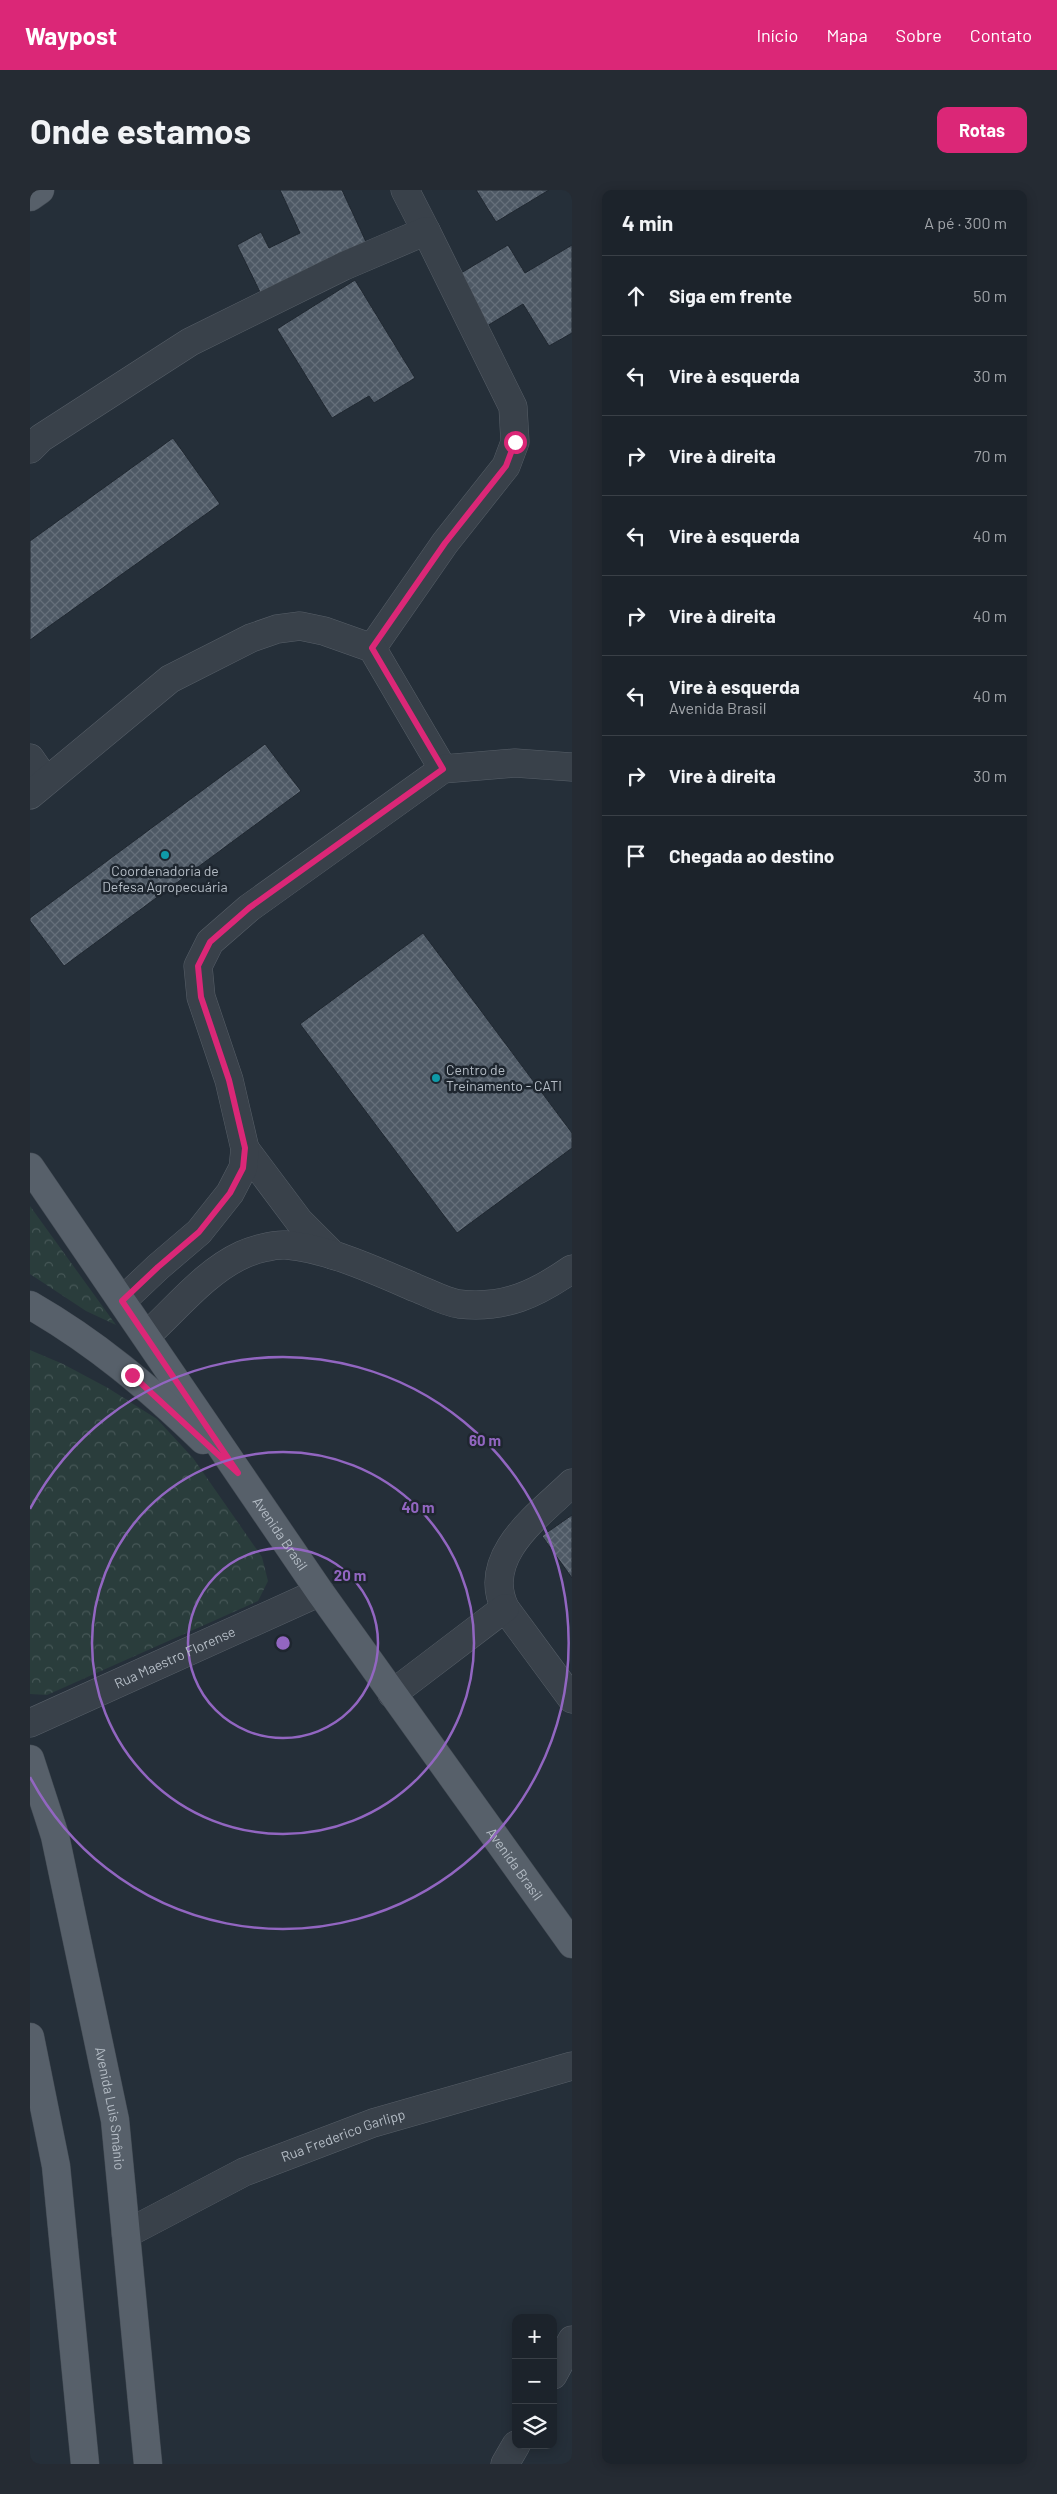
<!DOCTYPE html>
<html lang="pt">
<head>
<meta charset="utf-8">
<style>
	:root { --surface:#1c232b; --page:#252b33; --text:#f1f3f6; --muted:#a0a4a9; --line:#3a4047; --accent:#db2777 }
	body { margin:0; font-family:Barlow,sans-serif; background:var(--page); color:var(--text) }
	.controls { position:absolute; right:15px; bottom:15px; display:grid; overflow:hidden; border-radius:10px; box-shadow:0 2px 12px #0003 }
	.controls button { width:45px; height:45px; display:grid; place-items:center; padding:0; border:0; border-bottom:1px solid var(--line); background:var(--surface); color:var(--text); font:25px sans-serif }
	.stop { position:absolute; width:15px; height:15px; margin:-11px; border:4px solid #db2777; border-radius:50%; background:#fff }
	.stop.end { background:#db2777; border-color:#fff; box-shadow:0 1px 5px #0008 }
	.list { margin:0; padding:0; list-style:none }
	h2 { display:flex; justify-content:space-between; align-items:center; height:65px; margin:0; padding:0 20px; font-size:21px }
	h2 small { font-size:16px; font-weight:400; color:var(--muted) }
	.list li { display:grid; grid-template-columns:32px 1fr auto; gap:15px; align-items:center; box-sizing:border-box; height:80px; padding:0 20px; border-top:1px solid var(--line) }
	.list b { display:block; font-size:19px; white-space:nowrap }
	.list p { margin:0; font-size:16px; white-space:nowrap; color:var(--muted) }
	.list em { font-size:16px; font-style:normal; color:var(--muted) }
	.icon { flex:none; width:28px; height:28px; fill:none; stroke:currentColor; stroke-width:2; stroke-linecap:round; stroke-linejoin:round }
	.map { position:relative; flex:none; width:542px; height:2274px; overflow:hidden; border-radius:10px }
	header { display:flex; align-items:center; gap:30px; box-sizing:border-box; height:70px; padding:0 25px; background:var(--accent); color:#fff }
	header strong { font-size:24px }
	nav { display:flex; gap:28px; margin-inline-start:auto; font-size:18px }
	.intro { display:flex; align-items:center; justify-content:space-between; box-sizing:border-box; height:120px; padding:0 30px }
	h1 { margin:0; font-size:35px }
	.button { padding:12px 22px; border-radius:10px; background:var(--accent); color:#fff; font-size:18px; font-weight:700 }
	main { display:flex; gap:30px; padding:0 30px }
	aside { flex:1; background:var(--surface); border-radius:10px; box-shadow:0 2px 12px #0003 }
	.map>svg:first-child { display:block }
	.forest { fill:url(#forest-crowns) }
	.building { fill:url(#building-cross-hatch); stroke:#202831 }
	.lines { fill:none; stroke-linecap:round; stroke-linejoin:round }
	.minor-casing { stroke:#575f68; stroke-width:29 }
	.major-casing { stroke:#424a53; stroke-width:29 }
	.minor { stroke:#39414a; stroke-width:28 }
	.major { stroke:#57606a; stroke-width:28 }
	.route { stroke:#db2777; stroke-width:6 }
	.ring { fill:none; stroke:#9266c1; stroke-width:2.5 }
	.culture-dot { fill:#0f9aa8; stroke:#1e262f; stroke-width:2 }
	.labels { text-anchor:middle; stroke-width:5; stroke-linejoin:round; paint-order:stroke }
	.poi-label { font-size:14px; fill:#b4bcc5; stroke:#1e262f }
	.street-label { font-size:14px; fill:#b4bcc5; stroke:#1e262f }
	.centre { fill:#9266c1; stroke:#1e262f; stroke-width:2.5 }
	.ring-label { font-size:15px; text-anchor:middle; font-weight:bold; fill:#9266c1; stroke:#1e262f; stroke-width:5; stroke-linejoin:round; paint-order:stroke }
</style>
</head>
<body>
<header>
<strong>Waypost</strong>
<nav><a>Início</a><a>Mapa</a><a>Sobre</a><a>Contato</a></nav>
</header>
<div class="intro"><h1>Onde estamos</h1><a class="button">Rotas</a></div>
<main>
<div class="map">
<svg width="542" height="2274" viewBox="0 0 542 2274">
	<defs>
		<pattern id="forest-crowns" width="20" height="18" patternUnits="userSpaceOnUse" patternTransform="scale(1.25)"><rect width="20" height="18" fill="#2a3d3c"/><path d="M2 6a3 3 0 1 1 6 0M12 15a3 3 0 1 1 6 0" fill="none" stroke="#465757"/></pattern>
		<pattern id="building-cross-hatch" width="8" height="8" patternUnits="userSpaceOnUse" patternTransform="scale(1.25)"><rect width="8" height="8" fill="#4e5965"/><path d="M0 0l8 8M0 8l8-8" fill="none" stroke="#656f7a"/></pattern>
	</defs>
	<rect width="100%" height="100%" fill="#252f39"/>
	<path class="forest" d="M0,1016L86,1135L56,1121L0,1084Z
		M0,1160L33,1174L78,1198L127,1229L163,1268L232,1367L238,1391L228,1411L17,1505L0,1504Z"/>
	<path class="building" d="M250,0H312L337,54L231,104L207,55L231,42L239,58L270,43Z
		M446,0H519L466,32Z
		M478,55L495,83L542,55V143L519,156L493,114L457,136L426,86Z
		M325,90L385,188L344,213L339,206L302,228L247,139Z
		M143,248L190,314L0,450V351Z
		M235,554L271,601L34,776L0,731V728Z
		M393,743L542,943V958L427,1043L270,834Z
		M542,1325V1388L512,1346Z"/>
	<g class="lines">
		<g class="minor-casing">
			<g id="minor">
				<path d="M375,0L396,41"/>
				<path d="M0,259L11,248L160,152L314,76L396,41L483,217L485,252L476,276L415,353L342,458"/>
				<path d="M0,568L16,591"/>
				<path d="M0,605L140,489L221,448L247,439L270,436L294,441L342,458L413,579"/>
				<path d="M215,959L269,1031L303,1065"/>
				<path d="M92,1111L128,1077L169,1042L200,1003L213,978L215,959L199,890L171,807L168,776L180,752L219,718L413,579L485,573L542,577"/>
				<path d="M116,1146C146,1119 175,1082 212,1065C223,1060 244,1054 256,1055C297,1058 349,1082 386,1098C399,1103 415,1112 429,1114C475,1119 506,1104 542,1079"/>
				<path d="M542,1293C509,1325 450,1366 475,1418L542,1509"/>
				<path d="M362,1504L475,1418"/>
				<path id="s1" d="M0,1533L290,1402"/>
				<path id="s2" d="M96,2044L214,1982L343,1933L542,1876"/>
				<path d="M523,2185L542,2150"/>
				<path d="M475,2274L486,2255"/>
			</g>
		</g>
		<g class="major-casing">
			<g id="major">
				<path d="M0,7L10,0"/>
				<path id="s3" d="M0,977L290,1402L542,1754"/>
				<path d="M0,1115C66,1153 118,1197 173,1250"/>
				<path id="s4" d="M0,1569L25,1646L85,1930L118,2274"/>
				<path d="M0,1847L26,1976L55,2274"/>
			</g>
		</g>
		<use href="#minor" class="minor"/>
		<use href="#major" class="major"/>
	</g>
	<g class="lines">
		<path class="route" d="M102,1185L208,1283L92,1111L128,1077L169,1042L200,1003L213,978L215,958L199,890L171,807L168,776L180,752L219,718L413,579L342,458L415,353L476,276L485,252"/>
	</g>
	<g class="ring">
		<circle cx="253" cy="1453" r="95"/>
		<circle cx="253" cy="1453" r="191"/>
		<path d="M0 1319A286 286 0 1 1 0 1587"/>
	</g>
	<g class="culture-dot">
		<circle cx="135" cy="665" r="5"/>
		<circle cx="406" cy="888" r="5"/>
	</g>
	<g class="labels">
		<g class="poi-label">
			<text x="135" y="686">Coordenadoria de<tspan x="135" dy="16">Defesa Agropecuária</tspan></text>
			<text x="416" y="885" text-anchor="start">Centro de<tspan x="416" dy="16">Treinamento - CATI</tspan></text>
		</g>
		<g class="street-label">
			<text dy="5" stroke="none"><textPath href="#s3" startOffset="444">Avenida Brasil</textPath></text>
			<text dy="5" stroke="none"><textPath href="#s1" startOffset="159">Rua Maestro Florense</textPath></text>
			<text dy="5" stroke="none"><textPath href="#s3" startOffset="849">Avenida Brasil</textPath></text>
			<text dy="5" stroke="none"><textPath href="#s4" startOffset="359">Avenida Luis Smânio</textPath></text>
			<text dy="5" stroke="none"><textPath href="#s2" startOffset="239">Rua Frederico Garlipp</textPath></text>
		</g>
	</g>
	<circle cx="253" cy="1453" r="8" class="centre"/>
	<g class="ring-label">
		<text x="455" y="1256">60 m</text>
		<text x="388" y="1323">40 m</text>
		<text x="320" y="1391">20 m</text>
	</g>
</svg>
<div class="controls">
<button>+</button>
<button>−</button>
<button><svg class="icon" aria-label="layers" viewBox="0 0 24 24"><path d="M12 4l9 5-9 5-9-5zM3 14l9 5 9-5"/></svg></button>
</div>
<div class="stop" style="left:485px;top:252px"></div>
<div class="stop end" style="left:102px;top:1185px"></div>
</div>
<aside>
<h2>4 min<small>A pé · 300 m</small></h2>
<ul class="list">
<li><svg class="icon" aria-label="ahead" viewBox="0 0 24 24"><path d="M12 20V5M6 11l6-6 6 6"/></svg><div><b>Siga em frente</b></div><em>50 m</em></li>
<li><svg class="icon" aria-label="left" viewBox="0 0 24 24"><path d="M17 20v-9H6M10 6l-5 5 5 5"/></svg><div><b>Vire à esquerda</b></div><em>30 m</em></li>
<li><svg class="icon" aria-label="right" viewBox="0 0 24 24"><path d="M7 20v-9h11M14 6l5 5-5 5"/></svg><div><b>Vire à direita</b></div><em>70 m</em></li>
<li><svg class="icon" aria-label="left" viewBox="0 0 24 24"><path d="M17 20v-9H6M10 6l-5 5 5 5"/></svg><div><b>Vire à esquerda</b></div><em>40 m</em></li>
<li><svg class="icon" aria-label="right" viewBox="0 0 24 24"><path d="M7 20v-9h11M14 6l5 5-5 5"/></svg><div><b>Vire à direita</b></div><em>40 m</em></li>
<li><svg class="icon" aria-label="left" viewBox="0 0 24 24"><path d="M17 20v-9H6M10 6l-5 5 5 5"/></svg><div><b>Vire à esquerda</b><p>Avenida Brasil</p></div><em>40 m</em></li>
<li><svg class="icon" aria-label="right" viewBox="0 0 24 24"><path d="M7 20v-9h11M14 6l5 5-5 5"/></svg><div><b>Vire à direita</b></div><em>30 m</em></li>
<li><svg class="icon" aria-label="arrive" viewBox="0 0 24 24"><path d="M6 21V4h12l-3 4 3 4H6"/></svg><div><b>Chegada ao destino</b></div></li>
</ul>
</aside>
</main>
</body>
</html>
